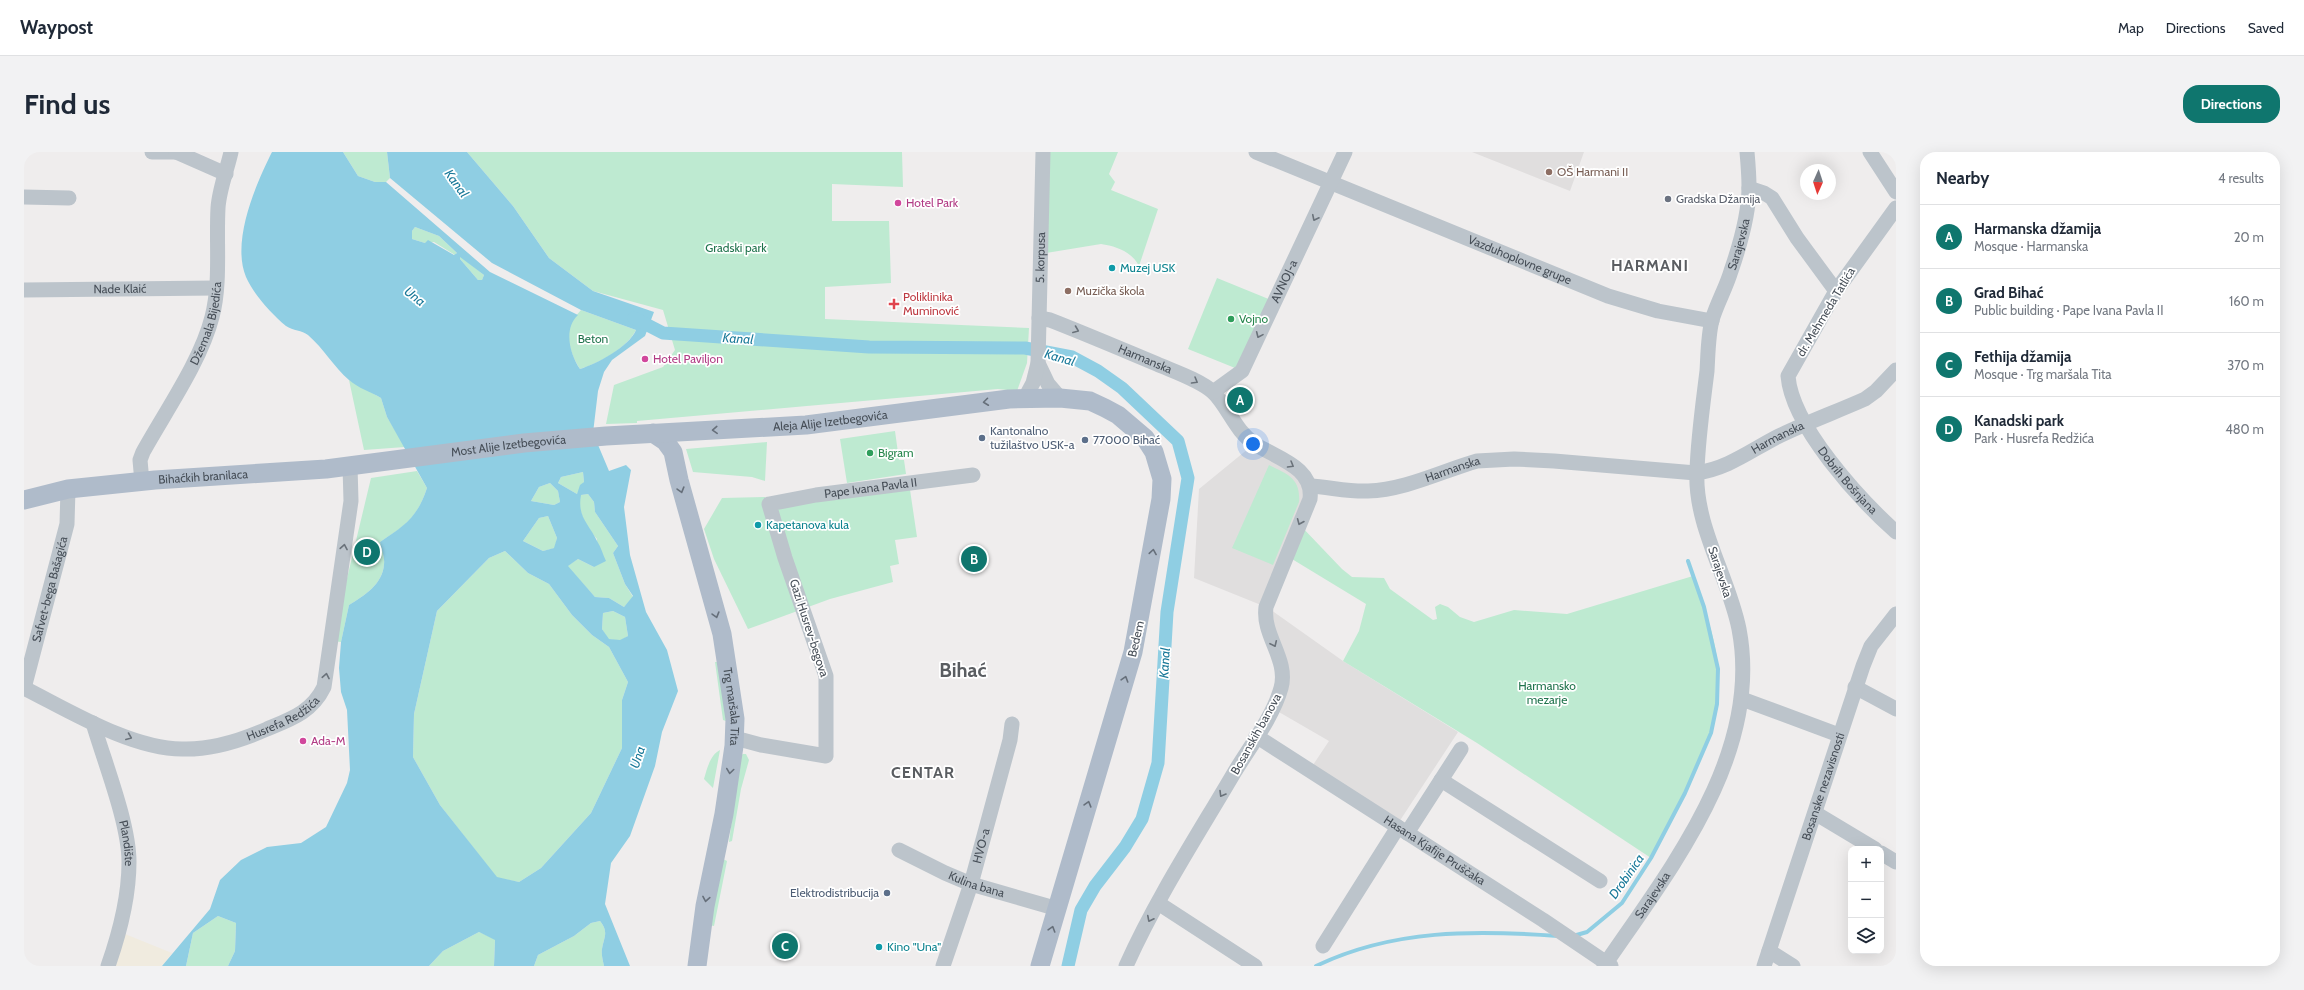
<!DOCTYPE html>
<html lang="en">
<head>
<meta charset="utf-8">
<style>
	:root { --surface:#fff; --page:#f2f2f3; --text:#1f2937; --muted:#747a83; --line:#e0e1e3; --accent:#0f766e }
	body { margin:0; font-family:Cabin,sans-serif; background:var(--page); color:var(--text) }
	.controls { position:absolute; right:12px; bottom:12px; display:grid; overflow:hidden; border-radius:8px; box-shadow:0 4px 16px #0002 }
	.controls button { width:36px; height:36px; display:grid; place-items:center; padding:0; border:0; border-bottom:1px solid var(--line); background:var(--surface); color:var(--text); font:20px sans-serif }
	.compass { position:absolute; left:1776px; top:12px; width:36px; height:36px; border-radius:50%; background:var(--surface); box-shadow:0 4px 16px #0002; rotate:183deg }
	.you { position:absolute; left:1229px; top:292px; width:14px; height:14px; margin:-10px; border:3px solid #fff; border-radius:50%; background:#1a73e8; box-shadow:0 0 0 6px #1a73e833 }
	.badge { display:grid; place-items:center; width:26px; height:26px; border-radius:50%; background:var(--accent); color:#fff; font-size:13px; font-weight:700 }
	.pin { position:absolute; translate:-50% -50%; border:2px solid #fff; box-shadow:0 1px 4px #0006 }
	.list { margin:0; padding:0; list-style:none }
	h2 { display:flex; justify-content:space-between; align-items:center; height:52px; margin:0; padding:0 16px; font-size:17px }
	h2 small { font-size:13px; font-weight:400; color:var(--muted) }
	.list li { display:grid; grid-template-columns:26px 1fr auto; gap:12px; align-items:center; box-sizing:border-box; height:64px; padding:0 16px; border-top:1px solid var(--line) }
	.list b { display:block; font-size:15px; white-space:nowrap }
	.list p { margin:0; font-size:13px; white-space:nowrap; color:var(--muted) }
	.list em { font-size:13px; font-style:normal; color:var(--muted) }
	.icon { flex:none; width:22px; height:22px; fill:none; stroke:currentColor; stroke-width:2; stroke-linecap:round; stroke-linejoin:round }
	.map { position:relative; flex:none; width:1872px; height:814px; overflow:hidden; border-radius:16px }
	header { display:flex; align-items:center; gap:24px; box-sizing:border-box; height:56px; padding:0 20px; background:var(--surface); border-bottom:1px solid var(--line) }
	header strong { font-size:19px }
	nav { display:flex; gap:22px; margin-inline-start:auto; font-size:14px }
	.intro { display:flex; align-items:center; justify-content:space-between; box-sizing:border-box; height:96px; padding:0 24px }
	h1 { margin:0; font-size:28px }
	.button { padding:10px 18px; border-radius:16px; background:var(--accent); color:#fff; font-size:14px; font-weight:700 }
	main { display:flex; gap:24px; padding:0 24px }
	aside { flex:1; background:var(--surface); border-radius:16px; box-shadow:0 4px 16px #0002 }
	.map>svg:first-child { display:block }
	.education { fill:#e0dede }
	.green { fill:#beead1 }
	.sand { fill:#f0ebdf }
	.water { fill:#8fcee3; fill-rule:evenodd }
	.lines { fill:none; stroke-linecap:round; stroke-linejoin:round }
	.stream { stroke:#8fcee3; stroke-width:4 }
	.canal { stroke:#8fcee3; stroke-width:13 }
	.minor { stroke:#bcc4cb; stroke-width:15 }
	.major { stroke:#afbbca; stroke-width:19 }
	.oneway { stroke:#6a727a }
	.oneway2 { stroke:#666f7a }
	.education-dot { fill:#8d6e63; stroke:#fff; stroke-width:1.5 }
	.worship-dot { fill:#6b7280; stroke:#fff; stroke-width:1.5 }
	.hotel-dot { fill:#d1479c; stroke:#fff; stroke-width:1.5 }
	.culture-dot { fill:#0f9aa8; stroke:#fff; stroke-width:1.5 }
	.health-dot { fill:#e0444e; stroke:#fff; stroke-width:1.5 }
	.leisure-dot { fill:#2e9e5b; stroke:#fff; stroke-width:1.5 }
	.service-dot { fill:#5c6f8a; stroke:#fff; stroke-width:1.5 }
	.labels { text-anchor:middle; stroke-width:3.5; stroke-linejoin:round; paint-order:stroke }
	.education-label { font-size:12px; fill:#785e54; stroke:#fff; text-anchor:start }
	.worship-label { font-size:12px; fill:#5b616d; stroke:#fff; text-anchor:start }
	.hotel-label { font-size:12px; fill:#b23c85; stroke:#fff; text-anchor:start }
	.street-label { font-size:12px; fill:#474f58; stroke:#fff }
	.park-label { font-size:12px; fill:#1f734c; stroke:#fff }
	.culture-label { font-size:12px; fill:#0d838f; stroke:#fff; text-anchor:start }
	.health-label { font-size:12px; fill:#be3a42; stroke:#fff; text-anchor:start }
	.leisure-label { font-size:12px; fill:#27864d; stroke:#fff; text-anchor:start }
	.service-label { font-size:12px; fill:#4e5e75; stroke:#fff; text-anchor:start }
	.water-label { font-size:13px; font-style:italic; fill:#197999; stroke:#fff }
	.district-label { font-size:16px; font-weight:bold; letter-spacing:1px; fill:#5a5d61; stroke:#fff }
	.town-label { font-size:20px; font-weight:bold; fill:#5a5d61; stroke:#fff }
</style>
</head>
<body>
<header>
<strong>Waypost</strong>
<nav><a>Map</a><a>Directions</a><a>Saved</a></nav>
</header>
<div class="intro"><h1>Find us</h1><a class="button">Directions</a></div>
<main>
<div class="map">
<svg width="1872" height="814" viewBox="0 0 1872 814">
	<rect width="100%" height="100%" fill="#efeded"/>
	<path class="education" d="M1448,0H1560L1546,39Z
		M1230,292L1286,334L1243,455L1319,509L1434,580L1375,670L1289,613L1305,589L1248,556L1256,537L1242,455L1170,426L1175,337Z"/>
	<path class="green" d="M319,0H363L366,26L362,30H351L334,24Z
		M443,0H878L879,35L808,32V69H865L867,131L801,135V167L1005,176L1003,211L993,239L974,237L613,269V271L582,272L590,233L639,215L651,198L639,158L569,139L525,106L489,54Z
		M1019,0H1094L1085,22L1091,30L1087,38L1134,57L1115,114C1108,100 1092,94 1077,92L1016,102Z
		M391,75L415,84L433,101L431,103L410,90L401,91L388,87V79Z
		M436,104L460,123L458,128H454L436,107Z
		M1193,126L1247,148L1216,218L1164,197Z
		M557,158L612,178C602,197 575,211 556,217C548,205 540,184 547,170C550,165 554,162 557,158Z
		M325,228L357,246L363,265L381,295L340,298Z
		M871,279L875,308H880L882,322L823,331L816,287Z
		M743,290L741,329L728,325L669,320L662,297Z
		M1245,313C1263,322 1277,326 1275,350L1249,413L1208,396Z
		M393,319L403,336C393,366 382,373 356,390C358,396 361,405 360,412C359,432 340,444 325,453L317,490L308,489L347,326Z
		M559,320L560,330L553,342L534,331L537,325Z
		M526,331L534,339L536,350L530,353L507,349L515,335Z
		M885,331L893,385L871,388L875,412L866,414L869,430L806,447L724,477L690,407L680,377L698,346L741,345L746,352Z
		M564,342L570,350L571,360L594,394L589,401L601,432L609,445L600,455L585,446L571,445L543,414L554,407L570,415L573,387C562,374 553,360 556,343Z
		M524,364L533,386L531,396L519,399L499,389L515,366Z
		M1275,372L1318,417L1328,425L1360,426L1366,437L1409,468L1413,467L1411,455L1416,452L1424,455L1436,465L1450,470L1490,458L1543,462L1669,424C1679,454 1693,487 1694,518C1697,587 1658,647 1627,706L1453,591L1319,509L1335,479L1342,452L1263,404Z
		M481,399L504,421L525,432L548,463L568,483L585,495L604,530L598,548V596L567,661L517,716L495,730L473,726L416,653L389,605L390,562L413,459L465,406Z
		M589,459L601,465L604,484L596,489L584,487L578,477L579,461Z
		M691,510H695L705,570L699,568Z
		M696,598L689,636L680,627C683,617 686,603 696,598Z
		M719,602H722L725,608L717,637L708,689L705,690L716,604Z
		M699,707L703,709L690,774L684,773Z
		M194,764L212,771L211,799L204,814H162L169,781Z
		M576,769C585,780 580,785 578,797C577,802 579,809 580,814H510L514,803L550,784L567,771Z
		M455,780L471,787L470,814H405L419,799Z"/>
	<path class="sand" d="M101,782L148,801L138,814H84Z"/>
	<path class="water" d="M248,0H319L334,24L351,30H362L466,120L554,163C539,177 546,202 556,217C572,212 605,195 612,178L557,158L468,111L366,26L363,0H443L489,54L525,106L569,139L630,160L621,184L588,208L580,220L574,239L569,281L585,319L602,313L607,318L600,355L606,403L622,460L643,498L654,539L638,580L631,614L606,684L587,711L581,752L606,814H580C579,809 577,802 578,797C580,785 585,780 576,769L567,771L550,784L514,803L510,814H470L471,788L455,780L419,799L405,814H204L211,799L212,771L194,764L169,781L162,814H138L186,757L196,728L217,708L243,695L277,691L302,675L323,631L326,618L323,558L317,540L315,516L317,490L325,453C340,444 359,432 360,412C361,405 357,396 356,390C381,373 393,366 403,336L363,265L357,246C347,240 334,236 325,228C310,215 300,197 284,183C278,178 269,179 262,174C247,161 230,143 222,125C207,89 232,32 248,0ZM391,75L415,84L433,101L430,103L404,88L401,91L388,87V79ZM436,105L460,123L458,128H454L436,107ZM559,320L560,330L556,333L553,342L534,331L537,325ZM526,331L534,339L536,350L530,353L507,349L515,335ZM564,342L570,350L571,360L594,394L589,401L601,432L609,444L600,455L585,446L571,445L544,414L554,407L570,415L582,409C579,403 577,395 573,389C565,372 553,365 557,343ZM524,364L533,386L530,396L519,399L499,389L515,366ZM481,399L504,421L525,432L548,463L568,483L585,495L604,530L598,548V596L567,661L517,716L495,730L473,725L416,653L389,605L390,562L413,459L465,406ZM589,459L601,465L604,484L596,488L585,487L578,477L579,461Z"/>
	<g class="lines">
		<path class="stream" d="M1549,784L1563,780L1598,751L1627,706L1661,641L1687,581L1693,552L1694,517L1680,455L1664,409
			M1292,814C1369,777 1451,778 1534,784"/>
		<path class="canal" d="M610,166L639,181L845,195L1001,196L1048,205L1074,219L1098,236L1154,289L1164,326L1143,460L1134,611L1118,667L1101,695L1071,734L1057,758L1044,814"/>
		<g class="minor">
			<path d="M128,0H151"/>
			<path d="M152,0L202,22"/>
			<path id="s1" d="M1232,0L1584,144L1634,159L1688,169"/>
			<path d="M1846,0L1872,40"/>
			<path d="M1725,36L1740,41L1748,46L1773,86L1812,139"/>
			<path d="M0,45L45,46"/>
			<path id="s2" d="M1872,56L1812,139L1764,224C1768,274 1835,347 1872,380"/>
			<path id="s3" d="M0,138L192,136"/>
			<path id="s4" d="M1015,166L1026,168C1062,182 1097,197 1133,212C1149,219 1176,228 1189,240C1205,256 1211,279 1231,292C1252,306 1290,315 1286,347L1242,455C1238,484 1265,507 1257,536C1249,565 1225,596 1210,621C1173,684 1132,747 1102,814"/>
			<path d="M1014,211L1024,232L1036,246"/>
			<path id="s5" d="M1189,240L1218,219L1321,0"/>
			<path id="s6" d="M1001,246L1009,231L1014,211L1019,0"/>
			<path id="s7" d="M118,330L116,308L119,300C141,260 177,209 188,165C197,131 192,92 194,56C195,38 203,18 207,0"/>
			<path id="s8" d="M1286,334C1305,335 1325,340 1344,339C1381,338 1418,319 1453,309L1490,307L1530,309L1672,321C1703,317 1726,299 1753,285C1781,271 1812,260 1841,247L1852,239L1872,218"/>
			<path d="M1831,535L1872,557"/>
			<path id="s9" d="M0,536C44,558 107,597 158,597C188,598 216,589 243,577C267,567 288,560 300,535L327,349L326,314"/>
			<path id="s10" d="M0,536L43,372L44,337"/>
			<path d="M1718,547L1815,583"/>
			<path id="s11" d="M69,571C80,609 105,671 105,710C105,746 96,780 84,814"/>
			<path id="s12" d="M1232,584L1519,768L1587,814"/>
			<path id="s13" d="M711,586L737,593L802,604V524L761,406L745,352L792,343L949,323"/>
			<path d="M1417,628L1576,729"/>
			<path d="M1791,661L1851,697"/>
			<path d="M1383,681L1437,597"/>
			<path id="s14" d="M875,698L921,721L947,732L1034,757"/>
			<path d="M1857,701L1872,710"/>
			<path d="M1134,751L1231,814"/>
			<path d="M1299,794L1374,675"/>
			<path d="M1745,799L1769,814"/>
			<path id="s15" d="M919,814L947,732L986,588L988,572"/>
			<path id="s16" d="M1580,814C1646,717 1739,602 1715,477C1705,426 1670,373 1673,319C1674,286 1679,252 1683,219C1684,203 1684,184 1688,168C1693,151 1702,136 1707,119C1716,93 1725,63 1725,35C1725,23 1724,11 1723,0"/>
			<path id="s17" d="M1740,814L1839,514L1847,494L1872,462"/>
		</g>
		<g class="major">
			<path id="s18" d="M629,281L641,289L649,300L655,328L698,482L711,567L710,594L700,662L681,754L673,814"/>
			<path id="s19" d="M0,348L44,337L131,328L302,317L500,291L582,284L782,273L985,247L1036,246L1066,249L1081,256L1094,263L1121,286L1130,300L1138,327L1137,347L1109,500L1016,814"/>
		</g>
	</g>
	<defs><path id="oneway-chevron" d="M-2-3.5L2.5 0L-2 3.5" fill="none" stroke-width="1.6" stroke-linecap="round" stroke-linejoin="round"/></defs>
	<g class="oneway">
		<use href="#oneway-chevron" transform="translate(1291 66) rotate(116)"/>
		<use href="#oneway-chevron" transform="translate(1052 178) rotate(22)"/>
		<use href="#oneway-chevron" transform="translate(1235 183) rotate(114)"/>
		<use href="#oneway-chevron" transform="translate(1171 229) rotate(30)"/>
		<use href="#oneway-chevron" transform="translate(1267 313) rotate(30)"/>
		<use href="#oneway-chevron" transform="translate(1276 370) rotate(113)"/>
		<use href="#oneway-chevron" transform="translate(320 395) rotate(-80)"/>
		<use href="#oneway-chevron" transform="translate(1250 492) rotate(65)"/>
		<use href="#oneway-chevron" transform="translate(302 524) rotate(-79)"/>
		<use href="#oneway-chevron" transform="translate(105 585) rotate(22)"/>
		<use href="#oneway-chevron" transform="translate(1198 642) rotate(121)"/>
		<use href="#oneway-chevron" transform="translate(1126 767) rotate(117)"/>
	</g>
	<g class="oneway2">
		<use href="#oneway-chevron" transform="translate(962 250) rotate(173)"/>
		<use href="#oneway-chevron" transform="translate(691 278) rotate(177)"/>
		<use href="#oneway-chevron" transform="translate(657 338) rotate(74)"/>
		<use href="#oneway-chevron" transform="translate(1129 400) rotate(-81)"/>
		<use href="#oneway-chevron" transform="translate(692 463) rotate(74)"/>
		<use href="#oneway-chevron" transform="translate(1101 527) rotate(-73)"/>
		<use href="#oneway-chevron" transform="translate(706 619) rotate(98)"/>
		<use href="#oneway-chevron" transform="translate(1064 652) rotate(-74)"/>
		<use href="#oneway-chevron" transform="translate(682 747) rotate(100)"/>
		<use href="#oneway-chevron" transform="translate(1028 777) rotate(-73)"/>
	</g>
	<g class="education-dot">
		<circle cx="1525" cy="20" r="4"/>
		<circle cx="1044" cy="139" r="4"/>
	</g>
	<circle class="worship-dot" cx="1644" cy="47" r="4"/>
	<g class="hotel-dot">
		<circle cx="874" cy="51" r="4"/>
		<circle cx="621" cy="207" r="4"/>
		<circle cx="279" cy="589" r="4"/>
	</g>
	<g class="culture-dot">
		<circle cx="1088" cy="116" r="4"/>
		<circle cx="734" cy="373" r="4"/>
		<circle cx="855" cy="795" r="4"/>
	</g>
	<path class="health-dot" d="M868 146h4v4h4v4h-4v4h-4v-4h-4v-4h4z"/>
	<g class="leisure-dot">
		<circle cx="1207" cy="167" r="4"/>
		<circle cx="846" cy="301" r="4"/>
	</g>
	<g class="service-dot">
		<circle cx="958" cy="286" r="4"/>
		<circle cx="1061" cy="288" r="4"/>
		<circle cx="863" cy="741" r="4"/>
	</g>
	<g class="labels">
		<g class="education-label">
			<text x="1533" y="24">OŠ Harmani II</text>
			<text x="1052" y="143">Muzička škola</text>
		</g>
		<g class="worship-label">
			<text x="1652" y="51">Gradska Džamija</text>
		</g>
		<g class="hotel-label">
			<text x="882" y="55">Hotel Park</text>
			<text x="629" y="211">Hotel Paviljon</text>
			<text x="287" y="593">Ada-M</text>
		</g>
		<g class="street-label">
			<text dy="4" stroke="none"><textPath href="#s16" startOffset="770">Sarajevska</textPath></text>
			<text dy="4" stroke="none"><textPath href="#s6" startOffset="143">5. korpusa</textPath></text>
			<text dy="4" stroke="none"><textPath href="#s1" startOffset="285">Vazduhoplovne grupe</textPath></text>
			<text dy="4" stroke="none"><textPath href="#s5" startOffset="135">AVNOJ-a</textPath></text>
			<text dy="4" stroke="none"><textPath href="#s3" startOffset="96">Nade Klaić</textPath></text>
			<text transform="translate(1802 160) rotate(-59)" y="4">dr. Mehmeda Tatlića</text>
			<text dy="4" stroke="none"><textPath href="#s7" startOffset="175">Džemala Bijedića</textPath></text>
			<text dy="4" stroke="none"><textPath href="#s4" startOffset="114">Harmanska</textPath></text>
			<text dy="4" stroke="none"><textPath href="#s19" startOffset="811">Aleja Alije Izetbegovića</textPath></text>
			<text dy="4" stroke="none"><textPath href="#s8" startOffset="481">Harmanska</textPath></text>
			<text dy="4" stroke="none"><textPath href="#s19" startOffset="488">Most Alije Izetbegovića</textPath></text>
			<text dy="4" stroke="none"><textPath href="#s8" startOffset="146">Harmanska</textPath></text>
			<text dy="4" stroke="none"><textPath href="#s19" startOffset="181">Bihaćkih branilaca</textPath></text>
			<text dy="4" stroke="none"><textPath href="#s2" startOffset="322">Dobrih Bošnjana</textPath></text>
			<text dy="4" stroke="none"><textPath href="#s13" startOffset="457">Pape Ivana Pavla II</textPath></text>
			<text transform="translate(1696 420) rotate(72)" y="4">Sarajevska</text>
			<text dy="4" stroke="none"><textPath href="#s10" startOffset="102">Safvet-bega Bašagića</textPath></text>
			<text transform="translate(785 476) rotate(72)" y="4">Gazi Husrev-begova</text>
			<text transform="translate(1112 487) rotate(-77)" y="4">Bedem</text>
			<text dy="4" stroke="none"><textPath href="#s18" startOffset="290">Trg maršala Tita</textPath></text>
			<text dy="4" stroke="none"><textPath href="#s9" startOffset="278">Husrefa Redžića</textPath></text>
			<text transform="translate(1232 582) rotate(-61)" y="4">Bosanskih banova</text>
			<text dy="4" stroke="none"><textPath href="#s17" startOffset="189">Bosanske nezavisnosti</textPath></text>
			<text dy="4" stroke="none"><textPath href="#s11" startOffset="125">Plandište</textPath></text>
			<text dy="4" stroke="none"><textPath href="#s15" startOffset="126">HVO-a</textPath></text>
			<text dy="4" stroke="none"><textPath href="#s12" startOffset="212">Hasana Kjafije Pruščaka</textPath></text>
			<text dy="4" stroke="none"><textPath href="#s14" startOffset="85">Kulina bana</textPath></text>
			<text dy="4" stroke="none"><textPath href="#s16" startOffset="86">Sarajevska</textPath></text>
		</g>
		<g class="park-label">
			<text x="712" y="100">Gradski park</text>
			<text x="569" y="191">Beton</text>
			<text x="1523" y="538">Harmansko<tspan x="1523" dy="14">mezarje</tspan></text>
		</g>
		<g class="culture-label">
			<text x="1096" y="120">Muzej USK</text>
			<text x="742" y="377">Kapetanova kula</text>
			<text x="863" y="799">Kino "Una"</text>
		</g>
		<g class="health-label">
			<text x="879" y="149">Poliklinika<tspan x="879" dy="14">Muminović</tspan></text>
		</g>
		<g class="leisure-label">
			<text x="1215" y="171">Vojno</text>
			<text x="854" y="305">Bigram</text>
		</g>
		<g class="service-label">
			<text x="966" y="283">Kantonalno<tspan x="966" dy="14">tužilaštvo USK-a</tspan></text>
			<text x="1069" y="292">77000 Bihać</text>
			<text x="855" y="745" text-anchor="end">Elektrodistribucija</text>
		</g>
		<g class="water-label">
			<text transform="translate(433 31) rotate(54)" y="5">Kanal</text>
			<text transform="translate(391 144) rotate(38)" y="5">Una</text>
			<text transform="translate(714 186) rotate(4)" y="5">Kanal</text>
			<text transform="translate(1036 205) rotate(16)" y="5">Kanal</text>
			<text transform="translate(1140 511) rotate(-87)" y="5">Kanal</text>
			<text transform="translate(613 605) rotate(-72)" y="5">Una</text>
			<text transform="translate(1602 724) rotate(-55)" y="5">Drobinica</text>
		</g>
		<g class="district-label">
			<text x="1626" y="119">HARMANI</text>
			<text x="899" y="626">CENTAR</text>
		</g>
		<g class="town-label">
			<text x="939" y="525">Bihać</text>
		</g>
	</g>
</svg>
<div class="controls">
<button>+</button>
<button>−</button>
<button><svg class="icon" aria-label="layers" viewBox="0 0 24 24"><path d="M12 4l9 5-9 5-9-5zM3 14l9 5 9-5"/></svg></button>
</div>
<svg class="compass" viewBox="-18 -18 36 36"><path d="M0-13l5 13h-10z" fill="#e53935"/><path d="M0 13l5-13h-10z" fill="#747a83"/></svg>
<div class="you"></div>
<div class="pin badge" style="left:1216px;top:248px">A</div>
<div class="pin badge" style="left:950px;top:407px">B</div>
<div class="pin badge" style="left:761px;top:794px">C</div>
<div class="pin badge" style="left:343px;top:400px">D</div>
</div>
<aside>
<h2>Nearby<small>4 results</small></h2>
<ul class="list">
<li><span class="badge">A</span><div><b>Harmanska džamija</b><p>Mosque · Harmanska</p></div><em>20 m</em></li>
<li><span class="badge">B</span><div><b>Grad Bihać</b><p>Public building · Pape Ivana Pavla II</p></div><em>160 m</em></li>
<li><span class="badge">C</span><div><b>Fethija džamija</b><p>Mosque · Trg maršala Tita</p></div><em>370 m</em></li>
<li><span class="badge">D</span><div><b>Kanadski park</b><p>Park · Husrefa Redžića</p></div><em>480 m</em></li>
</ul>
</aside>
</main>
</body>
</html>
